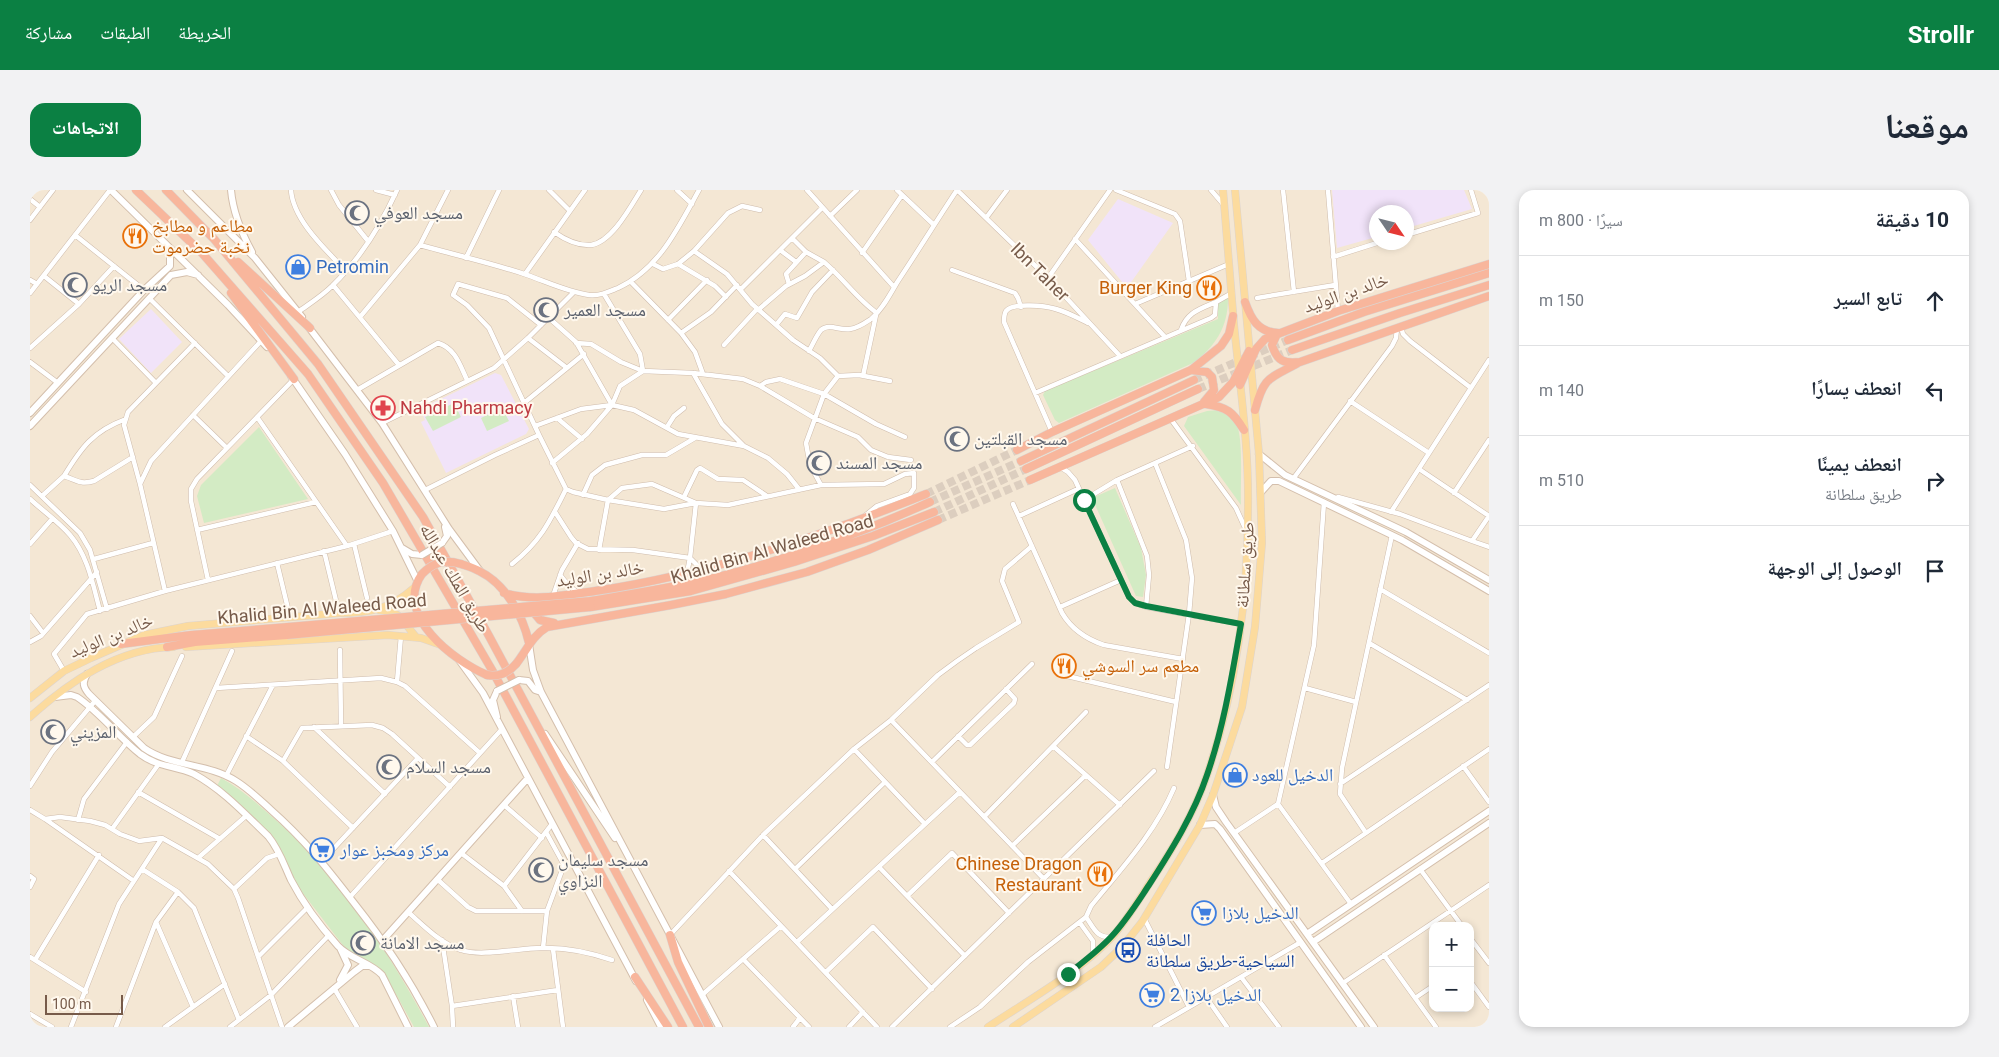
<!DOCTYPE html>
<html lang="ar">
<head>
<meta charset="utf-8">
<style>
	:root { --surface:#fff; --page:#f2f2f3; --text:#1f2937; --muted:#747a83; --line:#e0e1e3; --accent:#0b8043 }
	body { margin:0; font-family:Roboto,"Noto Naskh Arabic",sans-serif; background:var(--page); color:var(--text); direction:rtl }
	.controls { position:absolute; right:15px; bottom:15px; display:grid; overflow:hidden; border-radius:10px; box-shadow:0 2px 8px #0003 }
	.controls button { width:45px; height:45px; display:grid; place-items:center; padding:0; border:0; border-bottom:1px solid var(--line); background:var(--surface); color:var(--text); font:25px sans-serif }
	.compass { position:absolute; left:1339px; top:15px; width:45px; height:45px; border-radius:50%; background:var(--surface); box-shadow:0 2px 8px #0003; rotate:125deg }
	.scale { position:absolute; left:15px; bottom:12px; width:78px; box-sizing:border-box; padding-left:5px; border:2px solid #775b4a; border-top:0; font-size:14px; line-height:18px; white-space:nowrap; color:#775b4a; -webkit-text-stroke:4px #fff8ed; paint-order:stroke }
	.stop { position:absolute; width:15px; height:15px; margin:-11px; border:4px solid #0b8043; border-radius:50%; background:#fff }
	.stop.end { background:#0b8043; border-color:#fff; box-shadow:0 1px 5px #0008 }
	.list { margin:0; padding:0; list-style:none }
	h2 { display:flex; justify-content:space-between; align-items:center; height:65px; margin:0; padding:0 20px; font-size:21px }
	h2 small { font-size:16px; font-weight:400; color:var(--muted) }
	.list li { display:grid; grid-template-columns:32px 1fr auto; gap:15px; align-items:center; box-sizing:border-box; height:90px; padding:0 20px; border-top:1px solid var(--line) }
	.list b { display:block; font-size:19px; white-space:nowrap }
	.list p { margin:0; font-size:16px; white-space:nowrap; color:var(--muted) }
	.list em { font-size:16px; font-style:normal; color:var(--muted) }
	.icon { flex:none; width:28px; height:28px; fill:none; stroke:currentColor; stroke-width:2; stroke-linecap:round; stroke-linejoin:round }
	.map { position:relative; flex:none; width:1459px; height:837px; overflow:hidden; direction:ltr; border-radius:15px }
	header { display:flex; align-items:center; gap:30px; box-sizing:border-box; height:70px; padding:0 25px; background:var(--accent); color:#fff }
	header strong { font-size:24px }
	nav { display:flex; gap:28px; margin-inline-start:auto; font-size:18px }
	.intro { display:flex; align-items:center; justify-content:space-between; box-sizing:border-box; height:120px; padding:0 30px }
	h1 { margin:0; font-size:35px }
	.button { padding:12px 22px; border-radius:15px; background:var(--accent); color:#fff; font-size:18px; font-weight:700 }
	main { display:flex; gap:30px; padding:0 30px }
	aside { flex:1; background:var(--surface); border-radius:15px; box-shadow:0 2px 8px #0003 }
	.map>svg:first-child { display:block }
	.residential { fill:#f4e7d4; fill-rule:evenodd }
	.education { fill:#f1e3f9 }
	.green { fill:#d3ebc4 }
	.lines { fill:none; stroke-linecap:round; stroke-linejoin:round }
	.highway-tunnel { stroke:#dccebf; stroke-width:8; stroke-dasharray:8 4; stroke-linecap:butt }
	.street-casing { stroke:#cfbcac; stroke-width:5.5 }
	.secondary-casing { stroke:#d4bfac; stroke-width:8 }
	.primary-casing { stroke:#dcd4d0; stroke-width:8 }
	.highway-casing { stroke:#dcd4d0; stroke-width:9 }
	.street { stroke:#fff; stroke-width:4.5 }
	.secondary { stroke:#fff; stroke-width:6 }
	.primary { stroke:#fcdb9e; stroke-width:7 }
	.highway { stroke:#f8b69c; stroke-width:8 }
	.secondary-bridge-casing { stroke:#d4bfac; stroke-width:8; stroke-linecap:butt }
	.highway-bridge-casing { stroke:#dcd4d0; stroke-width:9; stroke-linecap:butt }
	.secondary-bridge { stroke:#fff; stroke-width:6 }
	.highway-bridge { stroke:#f8b69c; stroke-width:8 }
	.route { stroke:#0b8043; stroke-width:6 }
	.labels { text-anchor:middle; stroke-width:4; stroke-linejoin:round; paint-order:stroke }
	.worship-label { font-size:18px; fill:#5b616d; stroke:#fff8ed; text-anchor:start }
	.food-label { font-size:18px; fill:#c56008; stroke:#fff8ed; text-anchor:start }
	.shop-label { font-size:18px; fill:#366cbe; stroke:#fff8ed; text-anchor:start }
	.street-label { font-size:18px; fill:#775b4a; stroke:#fff8ed }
	.health-label { font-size:18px; fill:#be3a42; stroke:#fff8ed; text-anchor:start }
	.transit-label { font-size:18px; fill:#164399; stroke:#fff8ed; text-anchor:start }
</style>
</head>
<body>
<header>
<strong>Strollr</strong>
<nav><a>الخريطة</a><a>الطبقات</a><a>مشاركة</a></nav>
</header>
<div class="intro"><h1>موقعنا</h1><a class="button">الاتجاهات</a></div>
<main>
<aside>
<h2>10 دقيقة<small>سيرًا · 800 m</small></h2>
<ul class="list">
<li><svg class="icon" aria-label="ahead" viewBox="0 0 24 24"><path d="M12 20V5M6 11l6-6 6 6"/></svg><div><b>تابع السير</b></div><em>150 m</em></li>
<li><svg class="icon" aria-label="left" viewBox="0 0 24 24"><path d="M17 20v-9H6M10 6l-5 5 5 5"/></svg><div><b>انعطف يسارًا</b></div><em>140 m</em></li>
<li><svg class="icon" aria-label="right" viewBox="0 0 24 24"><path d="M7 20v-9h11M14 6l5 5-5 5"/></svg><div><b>انعطف يمينًا</b><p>طريق سلطانة</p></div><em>510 m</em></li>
<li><svg class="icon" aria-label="arrive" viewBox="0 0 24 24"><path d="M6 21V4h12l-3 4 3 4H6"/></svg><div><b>الوصول إلى الوجهة</b></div></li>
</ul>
</aside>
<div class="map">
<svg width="1459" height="837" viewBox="0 0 1459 837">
	<rect width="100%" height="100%" fill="#fdf4e6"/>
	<path class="residential" d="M0,0H1459V837H0ZM1346,22H1376V52H1346ZM1403,736H1440V818H1403Z"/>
	<path class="education" d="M1302,0H1434L1442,19L1377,38L1376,22H1346V47L1307,58Z
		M1088,9L1143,33L1097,98L1058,50Z
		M121,119L152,152L121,183L89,149Z
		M465,183L471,185L499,239L496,244L416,283L391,232L395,230L390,219Z"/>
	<path class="green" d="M1198,108C1198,137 1186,156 1163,173L1029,233L1025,230L1013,205L1015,201L1188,129V113Z
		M424,213L431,227L403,241L395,227Z
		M472,218L479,231L457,241L451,228Z
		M1188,220C1196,223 1202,226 1206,233C1214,248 1210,297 1211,315L1154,236L1158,227L1177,221Z
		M229,237L278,309L174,333L167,306L171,295Z
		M1085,298L1111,358L1116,385L1113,407L1106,406L1062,308Z
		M191,588C213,600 230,616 248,632C312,690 359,762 399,837H384L367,806L347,776L315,758L265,693L243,647L215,619L186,598Z"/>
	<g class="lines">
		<path class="highway-tunnel" d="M1164,190L1258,150
			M1168,199L1262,160
			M896,304L987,260
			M900,312L991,271
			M904,322L996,279
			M908,330L1000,290"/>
		<g class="street-casing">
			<path id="street" d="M261,0C263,30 296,60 316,81
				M301,0L309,15L338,51
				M346,0L365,5
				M519,0L539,20
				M647,0L662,14
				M777,0L864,97
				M867,0L904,35
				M1086,0L1145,24L1150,31L1159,91
				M1181,0L1193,14
				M1253,0L1264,102
				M1298,0L1308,121
				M0,9L10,17
				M800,26L827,0
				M956,28L977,0
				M0,30L23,0
				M524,42C534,49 548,56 561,55C582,52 601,16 611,0
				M45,45L114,100
				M1376,45L1448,23L1441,0
				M762,48L776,62L794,72
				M1045,49L1135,147
				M390,55C425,65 462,73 497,85C517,92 538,102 559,105C570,106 578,102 588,98C629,79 648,38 669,0
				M750,60L766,72
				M664,61L697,84L722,114L763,150L790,168L808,186L829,185L860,191
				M832,63L872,5
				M1303,67L1350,52
				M436,68L469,0
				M623,74L633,79L648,74L664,61L698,23L712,16L730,20
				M648,74L685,96L696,107
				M922,80L985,103L988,108L991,117
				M495,84L555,0
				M14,86L49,114
				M1018,88L1080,0
				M0,90L7,94
				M601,92L651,143L665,162L673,184
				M759,94L756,84L776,62
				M303,95L369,175
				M711,99L792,18
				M0,103L80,0
				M574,104L610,164L613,181
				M119,108L198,186
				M1227,108L1305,95
				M1105,114L1199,74
				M728,120L756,96L775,86L794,72C813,88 827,109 847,123
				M268,122C279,114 292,106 302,96C330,69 351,35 367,0
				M330,127L390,55L418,0
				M519,128L546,152L582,215
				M638,130L677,90
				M746,135L755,124L767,128L782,102L803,80
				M1371,137L1373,144L1380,151L1441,198
				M1151,140C1157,122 1170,119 1186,112
				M651,143L681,122L707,95
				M82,148L126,193
				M498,148L537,178
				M546,153L561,154L591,172L613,181
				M694,155L727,119
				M0,158L49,114L84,76
				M779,161C783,154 786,146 791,140C799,133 811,141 820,139C828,138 835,133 841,129C853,119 860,104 868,91C888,61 907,30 927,0L1018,88L1090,166
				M0,172L28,193
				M663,183L692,234L713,255
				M833,186L846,125
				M730,196L736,192L750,189L794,204L846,234L875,247
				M327,200L408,153C425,158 430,175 437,190
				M1005,203L1181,128L1185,125L1186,112L1202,103
				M1320,211L1399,263
				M494,213L554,164
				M163,225L197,258
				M227,227L317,356
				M527,228L552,249
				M1140,228L1206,318L1216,340
				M352,233L464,178L498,148L544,102
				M505,236L551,219L582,215L604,220L648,244L714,256L738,268L757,284L769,299
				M637,237L644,226L654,218
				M1022,242L974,132C974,129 974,124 976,121C983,112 1016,116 1026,119C1037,122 1048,128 1058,133
				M509,245L459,138L437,115L423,105L428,94L477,108L511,135
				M522,273L557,244L582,215L590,196L613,181L663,183L713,189L730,196L784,228L828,247L841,260L858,267L881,270
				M1125,273L1156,350L1162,388L1159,424L1137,577
				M1030,277L1038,282L1045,290L1099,407L1105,413L1116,417L1211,434
				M1389,279L1459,326
				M34,286C51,258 63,241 96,229
				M1263,289L1362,156L1366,148L1367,138
				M1087,290L1117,366L1119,385L1116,417
				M110,294L94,235L98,222L165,153
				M0,295L50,343L60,360L77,419
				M791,295L780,275L776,253L794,204L808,186
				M395,300L465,265L509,245L536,299L543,302L578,310L634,319L666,313L698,315L791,295L854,294L875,284L884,283V298L880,304L847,316L836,325
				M1424,303L1459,250
				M553,305L562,285L575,275L612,265H636L665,248
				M12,306L34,286C47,290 49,295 64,291L103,267
				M654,307L667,280L670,278L688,289L713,290L737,306
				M1308,307L1370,324L1442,351L1459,326
				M0,309C13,321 29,332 40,345C58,366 63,395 70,421
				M1054,310L1087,290L1163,256
				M983,314L1032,423C1042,440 1056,449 1074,455L1153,469
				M525,322L541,347L546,353L558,359L603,360L660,368L671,379
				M1361,322L1459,170
				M989,326L1048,299
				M167,340L286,312
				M1442,351L1459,357
				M0,354L22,329
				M324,354L337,408
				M569,360L578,310L592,298L622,294L666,313L660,368L657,383
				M294,361L309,423
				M64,369L123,353
				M247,373L260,427
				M482,374C511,351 520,331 536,299
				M530,385L538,395L548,403
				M178,390L161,311V299L167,289L264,189
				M1350,399L1459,463
				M135,401L110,294L121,271L231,151
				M523,406L532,380L548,353
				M1030,417L1091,390
				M0,426L13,443
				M0,452L11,446L67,382
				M1339,453L1437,510
				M310,460L311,536
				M34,481L24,464L57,424L135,401L317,356L363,341
				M1029,484L1146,512
				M367,492L371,446
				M186,498L351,488L367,492L375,496L450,563
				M1275,498L1326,512
				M861,530L1014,689
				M284,537L355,604
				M216,546L253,571L323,638
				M928,546L937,555H940L984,513L985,509L976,499
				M103,547L124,527L152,466
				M1023,556L1090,615
				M824,559L895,634
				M253,571L272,538L342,535L353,538L362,544L420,597
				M152,572L202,461
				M902,572L1002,474
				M1433,576L1459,612
				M196,586L243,495
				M1310,594L1459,495
				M0,596L22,562L65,511
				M108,602L190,649
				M1248,614L1321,714
				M474,615L512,648
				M0,620L15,629L30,627L60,631L75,635L90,644L109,651L132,648L178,674L204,699L208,708L252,837
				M954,627L1056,522
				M15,629L104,691
				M48,630L54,609L97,552
				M82,639L128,575
				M1204,643L1248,614L1284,455L1294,312
				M1336,643L1310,604L1312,578L1362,345
				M733,645L802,719
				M982,656L1056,585
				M431,663L474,696L492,721
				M168,668L216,626
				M292,671L388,568
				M1292,673L1459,559
				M849,677L935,766
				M112,679L148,702L164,718L209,830
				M765,679L855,592
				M1390,679L1432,736
				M699,681L847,837
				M0,686L4,689L0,697
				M407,689L438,717L446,721H517
				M474,696L522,634
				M204,699L237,668L249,664
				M877,706L922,663L979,723
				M320,707L472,539
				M378,722C393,735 411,754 431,760C451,767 489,758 511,758C536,757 559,762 582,770
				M1056,727C1064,738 1066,748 1082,747
				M1114,728L1159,817
				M126,732L163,817
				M1050,733L1063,751V764
				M640,745L733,645L824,559L861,530L908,485L927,471L946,458L989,432L972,391L975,379L1002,356
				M1440,748L1459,773
				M412,750L422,816L423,837
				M767,752L930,602
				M513,758L517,721L534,675L516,642
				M523,759L533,837
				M1354,765L1406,837
				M0,767L56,802
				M228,767L277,718
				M713,769L779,837
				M5,770L69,665
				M796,782L843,737L902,799
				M1211,787L1249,837
				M1440,791L1459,817
				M1313,793L1459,695
				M304,798L327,837
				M672,805L751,736
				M483,806L488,837
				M1176,807L1197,837
				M1385,808L1403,796
				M422,816L528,800
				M0,824L22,837
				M41,837L89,714L132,648
				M86,837L126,732L148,702
				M135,837L195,794
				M200,837L241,805L299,745
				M763,837L770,828
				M819,837L833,822
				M862,837L1124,581
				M920,837L950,817L998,772L1056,727L1061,716C1091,679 1125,643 1144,598
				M1125,837L1271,752"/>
		</g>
		<g class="secondary-casing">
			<path id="secondary" d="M81,0L198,115L237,157
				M157,0L225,68L272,127
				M201,0C203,23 211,42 222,62
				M277,135L352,233L419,339L450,381
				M261,186L315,264L363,341L387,390
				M0,223L114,100L140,76V63L137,57
				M0,236L141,85L157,82L168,85
				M1229,264L1255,285L1376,342L1459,390
				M1231,302L1241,291H1249L1372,350L1459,401
				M412,353L417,346L415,337
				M372,358L382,364L392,365
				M499,454L503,480L511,502L689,837
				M429,470L453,503L606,791
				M57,484C52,493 53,497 59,504L114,558C141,577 178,573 206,591C219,599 230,610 241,620C275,650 297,678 324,713C355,752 382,793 404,837
				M489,490L498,491L505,500L511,502
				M25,507L41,505L47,507C71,523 88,547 110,564C129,578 145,575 164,584C192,599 215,624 238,646C249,659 254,675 261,690C273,713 290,736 308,756C320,769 340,772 352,785L378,837
				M467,527L463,510L467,501
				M515,544L585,648
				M1183,605L1186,617L1196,632L1344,837
				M1170,635L1185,634L1190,639L1331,837
				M1277,744L1459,621
				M353,750L498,588
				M1283,752L1459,633
				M310,790L318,775L311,760
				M617,810L631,837
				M258,837L324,782L332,776H339"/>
		</g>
		<g class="primary-casing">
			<path id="primary" d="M349,420C373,422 371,430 386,447
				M156,457L358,445L391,448L411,455
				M0,508L34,481L61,468L114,445L158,436L309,423C341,423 360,419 384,398
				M0,527C39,492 88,458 143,457
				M958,837C997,811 1052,780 1083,746C1098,728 1110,708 1123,688C1144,657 1165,621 1177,585C1206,500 1218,407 1218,317C1219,257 1210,196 1204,135C1200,90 1197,45 1193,0
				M983,837L1071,777L1093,756L1112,732L1170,635L1183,605L1212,517L1225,437L1232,353L1229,264L1205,0"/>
		</g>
		<g class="highway-casing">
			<path id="highway" d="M106,0L172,63L278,184L353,293L462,480L653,837
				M136,0L184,49L288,174L393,327L459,446L669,837
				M208,72L280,138
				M201,103L264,189
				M1215,112C1221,129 1228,142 1248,143
				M1247,144L1242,155C1247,171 1254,174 1270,172L1459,106
				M1258,150L1334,122L1459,83
				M1262,160L1370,123L1459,95
				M1161,180L1177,182L1182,187L1184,200L1174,212
				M1210,195L1226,159L1235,149L1308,121L1459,74
				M1176,214C1197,217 1203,222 1214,240
				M1225,220C1234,186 1239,189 1268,173
				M987,260L1022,242L1161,180L1191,156L1199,144L1203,126
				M991,271L1164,190
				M996,279L1168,199
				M1000,290L1189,207L1203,192L1219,161
				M431,374C437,376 444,378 449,381C476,394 493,426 499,453
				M392,384C363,425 424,471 457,485
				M474,403C505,412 534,405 565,401C679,384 789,347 896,304
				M561,411C603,404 646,397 688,387C761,368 832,343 900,312
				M506,416L505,424L510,430L524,433
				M561,417L661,401L764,372L843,346L904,322
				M91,454L161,445L258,437
				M137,457L165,452L257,445
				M486,474C497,460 502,446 517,437L641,415L696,404L777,382L838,360L908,330
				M640,745L648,772L679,837
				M605,787L638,837"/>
		</g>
		<use href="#street" class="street"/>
		<use href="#secondary" class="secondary"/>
		<use href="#primary" class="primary"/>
		<use href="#highway" class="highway"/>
		<g class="secondary-bridge-casing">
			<path id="secondary-bridge" d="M392,365L412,353
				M467,501L489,490"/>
		</g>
		<g class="highway-bridge-casing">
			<path id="highway-bridge" d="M392,384C404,372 414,369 431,374
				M258,437L561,411
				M257,445L561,417
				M457,485C469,487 478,483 486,474"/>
		</g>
		<use href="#secondary-bridge" class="secondary-bridge"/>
		<use href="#highway-bridge" class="highway-bridge"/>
	</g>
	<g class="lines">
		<path class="route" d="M1038,784C1053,772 1068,761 1081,747C1096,731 1107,713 1119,695C1141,661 1164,624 1177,585C1194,536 1202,485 1211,434L1116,416L1105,413L1099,407L1054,310"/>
	</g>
	<defs>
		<g id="mosque-ring" transform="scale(1.25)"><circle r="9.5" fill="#fff8ed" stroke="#6b7280" stroke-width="1.5"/><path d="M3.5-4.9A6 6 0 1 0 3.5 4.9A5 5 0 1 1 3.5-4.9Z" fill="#6b7280"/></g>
		<g id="restaurant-ring" transform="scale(1.25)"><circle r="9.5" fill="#fff8ed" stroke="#e8710a" stroke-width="1.5"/><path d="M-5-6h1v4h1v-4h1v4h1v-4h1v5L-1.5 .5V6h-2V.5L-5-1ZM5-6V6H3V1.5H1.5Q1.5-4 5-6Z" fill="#e8710a"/></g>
		<g id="shop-ring" transform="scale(1.25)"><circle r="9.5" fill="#fff8ed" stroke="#3f7fe0" stroke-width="1.5"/><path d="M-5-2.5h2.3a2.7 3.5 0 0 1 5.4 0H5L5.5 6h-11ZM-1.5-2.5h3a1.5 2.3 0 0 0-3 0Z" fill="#3f7fe0"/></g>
		<g id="pharmacy-ring" transform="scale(1.25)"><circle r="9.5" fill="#fff8ed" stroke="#e0444e" stroke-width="1.5"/><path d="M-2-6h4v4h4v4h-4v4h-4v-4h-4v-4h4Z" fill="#e0444e"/></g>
		<g id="supermarket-ring" transform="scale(1.25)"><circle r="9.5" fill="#fff8ed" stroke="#3f7fe0" stroke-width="1.5"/><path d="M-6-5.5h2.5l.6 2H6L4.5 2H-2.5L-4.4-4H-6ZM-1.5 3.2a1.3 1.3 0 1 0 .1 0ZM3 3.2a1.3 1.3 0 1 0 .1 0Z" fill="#3f7fe0"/></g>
		<g id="bus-ring" transform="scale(1.25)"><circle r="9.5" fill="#fff8ed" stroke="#1a4fb4" stroke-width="1.5"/><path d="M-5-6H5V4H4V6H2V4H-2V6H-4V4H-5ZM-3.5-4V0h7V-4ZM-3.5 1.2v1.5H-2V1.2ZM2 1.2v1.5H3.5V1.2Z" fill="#1a4fb4"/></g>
	</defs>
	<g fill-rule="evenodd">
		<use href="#mosque-ring" x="327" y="23"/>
		<use href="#restaurant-ring" x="105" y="46"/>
		<use href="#shop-ring" x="268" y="77"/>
		<use href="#mosque-ring" x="45" y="95"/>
		<use href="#restaurant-ring" x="1179" y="98"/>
		<use href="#mosque-ring" x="516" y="120"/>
		<use href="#pharmacy-ring" x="353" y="218"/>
		<use href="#mosque-ring" x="927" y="249"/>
		<use href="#mosque-ring" x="789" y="273"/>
		<use href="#restaurant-ring" x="1034" y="476"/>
		<use href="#mosque-ring" x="23" y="542"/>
		<use href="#mosque-ring" x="359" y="577"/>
		<use href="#shop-ring" x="1205" y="585"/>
		<use href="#supermarket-ring" x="292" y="660"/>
		<use href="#mosque-ring" x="511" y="680"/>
		<use href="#restaurant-ring" x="1070" y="684"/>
		<use href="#supermarket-ring" x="1174" y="723"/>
		<use href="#mosque-ring" x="333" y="753"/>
		<use href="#bus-ring" x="1098" y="760"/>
		<use href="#supermarket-ring" x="1122" y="805"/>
	</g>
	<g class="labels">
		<g class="worship-label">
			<text x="344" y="29">مسجد العوفي</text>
			<text x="62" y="101">مسجد الريو</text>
			<text x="534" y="126">مسجد العمير</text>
			<text x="944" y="255">مسجد القبلتين</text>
			<text x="806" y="279">مسجد المسند</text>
			<text x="40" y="548">المزيني</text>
			<text x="376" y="583">مسجد السلام</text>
			<text x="528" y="676">مسجد سليمان<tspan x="528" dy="21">النزاوي</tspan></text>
			<text x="350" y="759">مسجد الامانة</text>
		</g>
		<g class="food-label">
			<text x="122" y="42">مطاعم و مطابخ<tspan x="122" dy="21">نخبة حضرموت</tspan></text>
			<text x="1162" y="104" text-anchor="end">Burger King</text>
			<text x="1052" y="482">مطعم سر السوشي</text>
			<text x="1052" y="680" text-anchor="end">Chinese Dragon<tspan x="1052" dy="21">Restaurant</tspan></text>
		</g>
		<g class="shop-label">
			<text x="286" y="83">Petromin</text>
			<text x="1222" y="591">الدخيل للعود</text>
			<text x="310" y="666">مركز ومخبز عوار</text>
			<text x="1192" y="729">الدخیل بلازا</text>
			<text x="1140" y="811">الدخیل بلازا 2</text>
		</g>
		<g class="street-label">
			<text transform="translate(1010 82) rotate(45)" y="6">Ibn Taher</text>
			<text transform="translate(1316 103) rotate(-19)" y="6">خالد بن الوليد</text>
			<text transform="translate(742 359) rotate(-16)" y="6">Khalid Bin Al Waleed Road</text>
			<text transform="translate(1215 375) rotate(-86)" y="6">طريق سلطانة</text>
			<text transform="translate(570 384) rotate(-9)" y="6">خالد بن الوليد</text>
			<text transform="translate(425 388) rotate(60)" y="6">طريق الملك عبدالله</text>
			<text transform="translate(292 419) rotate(-5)" y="6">Khalid Bin Al Waleed Road</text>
			<text transform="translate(81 446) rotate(-22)" y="6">خالد بن الوليد</text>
		</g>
		<g class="health-label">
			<text x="370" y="224">Nahdi Pharmacy</text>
		</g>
		<g class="transit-label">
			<text x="1116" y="756">الحافلة<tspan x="1116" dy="21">السياحية-طريق سلطانة</tspan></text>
		</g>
	</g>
</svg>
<div class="controls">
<button>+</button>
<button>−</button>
</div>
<svg class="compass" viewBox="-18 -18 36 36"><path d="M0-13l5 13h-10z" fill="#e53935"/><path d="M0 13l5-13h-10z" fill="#747a83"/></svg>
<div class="scale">100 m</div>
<div class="stop" style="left:1054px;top:310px"></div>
<div class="stop end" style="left:1038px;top:784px"></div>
</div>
</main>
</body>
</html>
